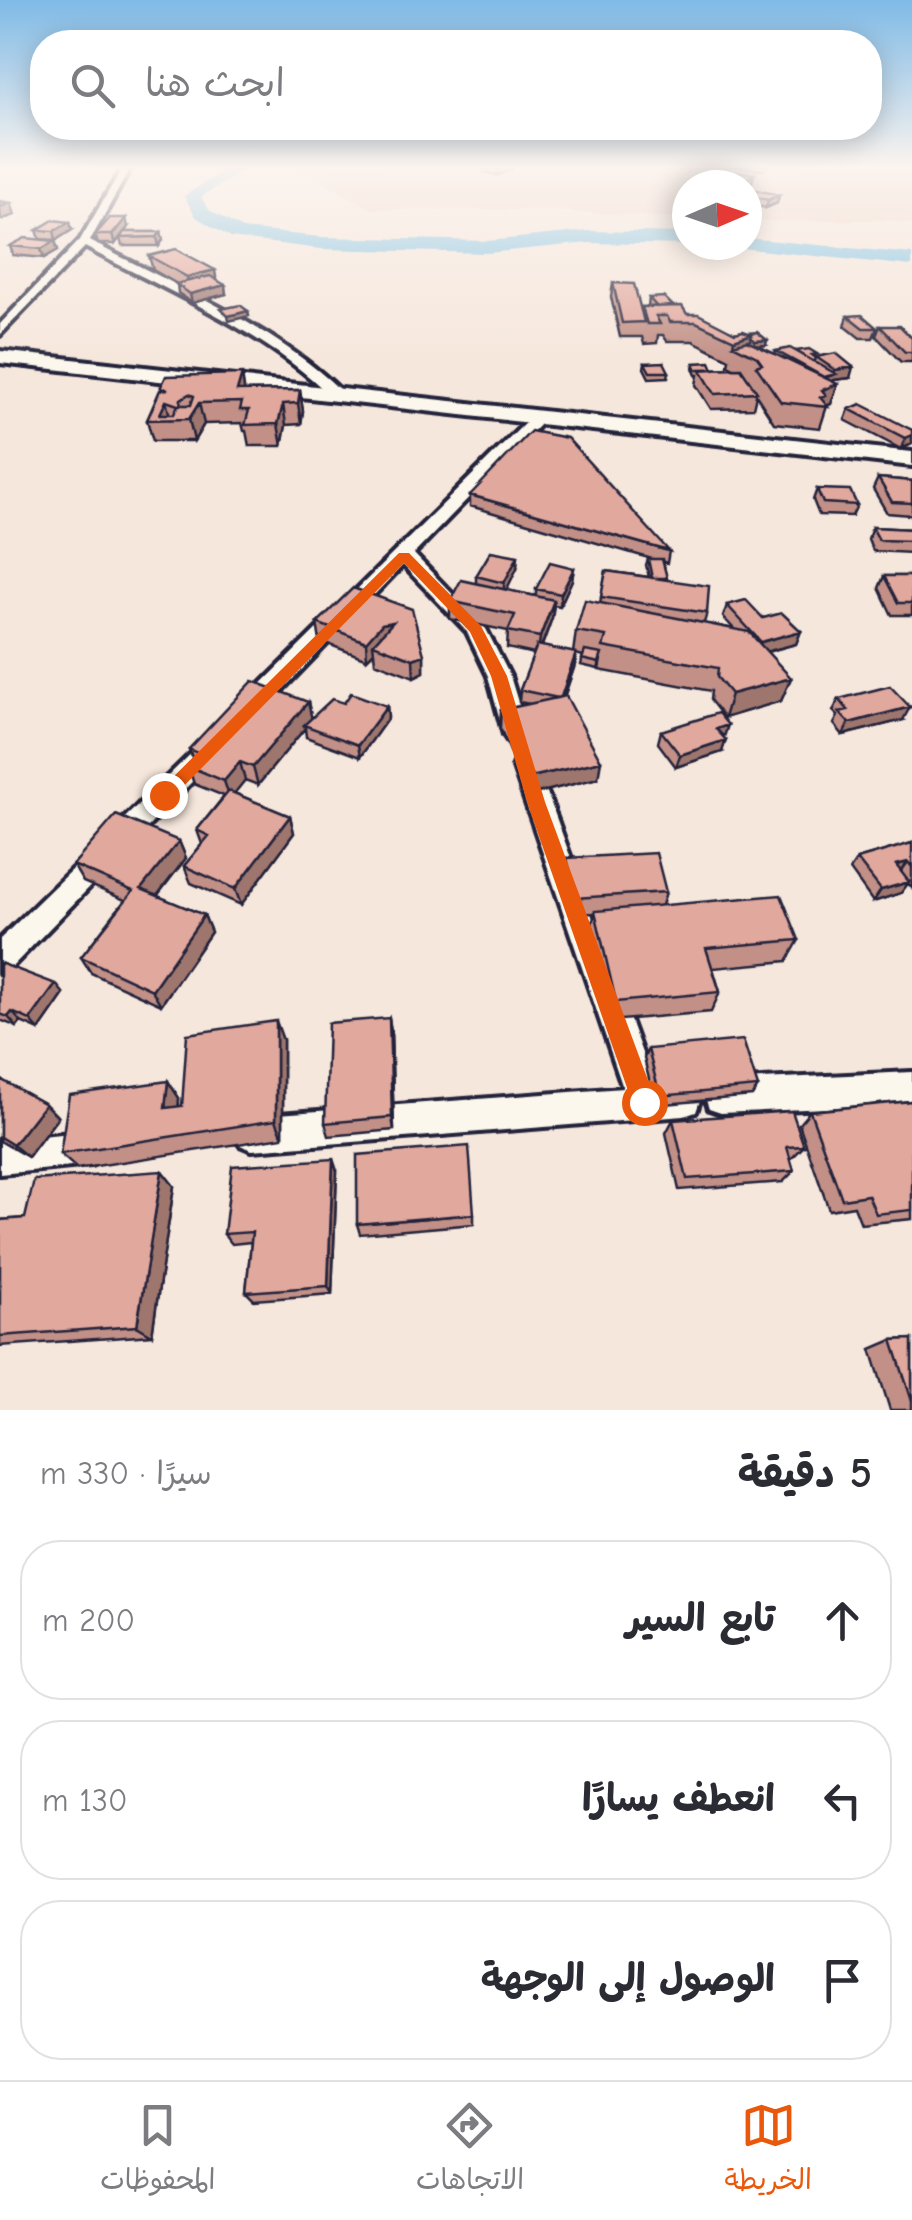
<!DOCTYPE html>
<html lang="ar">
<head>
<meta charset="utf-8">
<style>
	:root { --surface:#fff; --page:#f2f2f3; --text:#2b2b33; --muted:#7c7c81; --line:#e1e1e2; --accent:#ea580c }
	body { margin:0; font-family:"Comic Neue","Playpen Sans Arabic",sans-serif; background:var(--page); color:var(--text); direction:rtl }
	.compass { position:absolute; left:672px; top:170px; width:90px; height:90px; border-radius:50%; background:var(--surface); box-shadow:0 5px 25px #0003; rotate:88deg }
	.stop { position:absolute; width:30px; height:30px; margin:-22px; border:8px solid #ea580c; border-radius:50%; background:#fff }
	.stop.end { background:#ea580c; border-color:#fff; box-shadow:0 2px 10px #0008 }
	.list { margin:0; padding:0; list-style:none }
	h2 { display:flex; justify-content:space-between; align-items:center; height:130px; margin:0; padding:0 40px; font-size:42px }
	h2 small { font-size:32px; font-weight:400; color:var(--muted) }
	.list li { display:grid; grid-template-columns:65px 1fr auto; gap:30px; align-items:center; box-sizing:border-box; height:160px; margin:0 20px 20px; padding:0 20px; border:2px solid var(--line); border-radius:40px }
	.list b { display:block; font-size:38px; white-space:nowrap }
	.list em { font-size:32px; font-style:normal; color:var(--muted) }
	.icon { flex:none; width:55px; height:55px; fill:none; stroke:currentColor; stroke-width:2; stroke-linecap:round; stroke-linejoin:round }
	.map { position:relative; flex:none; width:912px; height:1410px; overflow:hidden; direction:ltr }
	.search { position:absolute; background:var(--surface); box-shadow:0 5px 25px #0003; left:30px; right:30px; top:30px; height:110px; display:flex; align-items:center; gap:25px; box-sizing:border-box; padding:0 35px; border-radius:40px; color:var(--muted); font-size:38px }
	.sheet { height:670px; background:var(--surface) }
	nav { display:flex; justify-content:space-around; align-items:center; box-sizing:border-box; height:140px; border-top:2px solid var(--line); background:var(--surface); font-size:28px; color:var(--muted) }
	nav a { display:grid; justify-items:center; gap:5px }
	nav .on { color:var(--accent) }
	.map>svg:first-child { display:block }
	.built { fill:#f0d4c9 }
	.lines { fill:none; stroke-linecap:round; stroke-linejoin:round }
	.river { fill:#81c2e2; fill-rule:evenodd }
	.minor-casing { stroke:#22223b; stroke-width:8 }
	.secondary-casing { stroke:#22223b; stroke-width:8 }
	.minor { fill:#fbf7ec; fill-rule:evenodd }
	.secondary { fill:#fbf7ec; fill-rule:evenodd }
	.wall { fill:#c29087; stroke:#22223b; stroke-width:2.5 }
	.shaded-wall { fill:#9e766e; stroke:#22223b; stroke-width:2.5 }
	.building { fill:#e1a89d; stroke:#22223b; stroke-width:2.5; fill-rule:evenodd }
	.route { fill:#ea580c }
</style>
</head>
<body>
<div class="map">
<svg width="912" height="1410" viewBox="0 0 912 1410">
	<rect width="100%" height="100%" fill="#f6e7dc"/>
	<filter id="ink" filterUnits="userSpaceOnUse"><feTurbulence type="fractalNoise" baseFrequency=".01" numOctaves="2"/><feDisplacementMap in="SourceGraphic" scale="20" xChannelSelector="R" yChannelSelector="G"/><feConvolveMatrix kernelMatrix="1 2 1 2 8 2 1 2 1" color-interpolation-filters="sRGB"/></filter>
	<g filter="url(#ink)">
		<path class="built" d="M290,165H912V224L889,220L747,221V185H687V218L540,210L373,209Z"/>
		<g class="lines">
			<path class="river" d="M232,165H251L201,197L209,210L242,229L321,237L487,241L589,231L687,233V245L589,243L487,253L321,249L231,238L196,217L184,196Z
				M747,238L912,254V266L740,248L738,245H747Z"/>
			<g class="minor-casing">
				<path id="minor" d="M124,165H132L90,241C171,284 275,326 341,391V397H331C267,332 165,290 85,247L0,335V324L80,240Z
					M532,416L545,419L414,554L486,629L510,676L528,735L524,741H508L504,735L488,676L467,632L403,565L259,714H243L240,708L243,702Z
					M211,739L219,742L223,748L219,754L10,969L0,973V939L203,742Z
					M525,756L534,758L537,765L654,1086L684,1084L696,1088L700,1100L696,1112L684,1116L252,1150L240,1145L235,1133L240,1121L252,1116L623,1088L513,765L516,758Z
					M912,1072V1104L721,1113L709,1109L705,1097L709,1085L721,1081Z
					M91,1131L103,1136L108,1148L103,1160L91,1165L0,1174V1140Z"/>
			</g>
			<g class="secondary-casing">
				<path id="secondary" d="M0,351L912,452V466L0,363Z"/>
			</g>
			<use href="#minor" class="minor"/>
			<use href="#secondary" class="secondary"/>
		</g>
		<path class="wall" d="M484,165H512L511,170L497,175L484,172Z
			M727,165H770L763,170Z
			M754,174L752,182L747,185H726L727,178Z
			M747,191L779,195L777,203L766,208L747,204Z
			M128,227L124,232H161L163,240L159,246H122L120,238L115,244H98L95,235Z
			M37,230H72L56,240L40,239Z
			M55,241L58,250L44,258L13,255L10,246Z
			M149,256L217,280L226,294L192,303L178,293L177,284L153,270Z
			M613,283L641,311L642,307H648L649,298L673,306L687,314L735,333L743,331L766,345L758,346L775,354L776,351H796L817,357L850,378L834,380L831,404L827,406L820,428L774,423L756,395L753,408L711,409L696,385L698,375H696L693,368L694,363L713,369L734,368L728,365L729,359L693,341H667L663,335H658L657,343L644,344L642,337H620L611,297Z
			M848,316L877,328L873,338H860L845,326Z
			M880,326L912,338V362H901L876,336Z
			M645,363L669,372L668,377L649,378L644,368Z
			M161,387L245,391L300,390L303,411L301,424L286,425L282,446H249L246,431H244L242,423L204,424L194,441H153L147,420L162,390Z
			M849,409L912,430V444L901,449L845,420Z
			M878,478L912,481V517L910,515L887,513L873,489Z
			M817,489L857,505L852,516L819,515L813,500Z
			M470,495L669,551L667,563L663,562L667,580L707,613L704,623L734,629L723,617L727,605L801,631L796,644L767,652L791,678L781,701L724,718L710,700L711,691L599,670L601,659L598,669L581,665L583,656L576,654L575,665L564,697L598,778L529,795L500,728L501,710L530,704L519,702L520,690L534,654L507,648L508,631L450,619V601L476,584V576L517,568L506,590L536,596V589L574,568L572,580L560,606L554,605L552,618L542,646L573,653L576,631L600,603L606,571L649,577L646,565L648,559H652L470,506Z
			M872,527L912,529V553L873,551L868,539Z
			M884,576H912V615H892L879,588Z
			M317,623L424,655V672L414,677L375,662L374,652L367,659L320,641Z
			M839,699L903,720L843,735L834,724L838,716L833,711Z
			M308,702L311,718L344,703L387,706L388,718L360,757L306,737L305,728L258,785L245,780L234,793L290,816L294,833L241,905L191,883L184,866L202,844L197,830L224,796L194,784L188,766L193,760L189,749Z
			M661,731L722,752L676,767L658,743Z
			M179,841L186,858L157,896L204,915L211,932L161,1005L91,973L81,957L125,900L83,882L73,865Z
			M912,843V888L908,883L901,893L873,902L850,870L857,859Z
			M567,858L666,892L662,905L799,940L787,961L713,968L720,992L711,1012L610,1021L590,932L595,913L571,914L564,875Z
			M0,963L64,994L39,1030L21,1022L17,1027L0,1020Z
			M389,1018L391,1032L394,1130L329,1136L325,1123Z
			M283,1040V1137L77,1169L60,1154L168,1081L179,1098V1106H182Z
			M648,1049L758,1087L752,1096L655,1105L644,1058Z
			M0,1079L45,1104L58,1117L28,1157L0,1141Z
			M912,1101V1219L861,1224L854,1206L829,1210L799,1124L810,1111Z
			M673,1120L804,1146L792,1158H790L794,1171L783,1182L679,1190L666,1133Z
			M162,1171L174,1186L152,1335L0,1346V1220L25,1218Z
			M337,1171L332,1294L254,1300L246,1292L251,1242L232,1244L224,1234Z
			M474,1214V1224L360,1234L357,1224Z
			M912,1339V1410H890L871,1349L892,1340Z"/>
		<path class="shaded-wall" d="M503,165H512L511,170L497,175V167Z
			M754,174L752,182L747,185H744L745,180Z
			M779,195L777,203L766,208L768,200Z
			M11,203L15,215L1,220L0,207Z
			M126,218L128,227L115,244L112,235Z
			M70,222L72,230L56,240L54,231Z
			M161,232L163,240L159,246L157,237Z
			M55,241L58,250L44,258L41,249Z
			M215,270L217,284L190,291L187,277Z
			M225,285L226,294L192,303L190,294Z
			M248,311L249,316L229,321L228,316Z
			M752,334L747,352L733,345L734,340Z
			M767,340L766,345L754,346L755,341Z
			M853,367L850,378L834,380L833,385L822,378L834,375L835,370Z
			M242,374L245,395L237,391Z
			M838,384L831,404L825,406H817L822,390Z
			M300,390L303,411L301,424L298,403Z
			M166,401L171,420L160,414Z
			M199,403L204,424L194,441L189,419Z
			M283,404L286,425L282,446L278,424Z
			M912,435V444L901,449L905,438Z
			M518,556L517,568L504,595V583Z
			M574,568L572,580L560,606L561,594Z
			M554,600L552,618L538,655L540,637Z
			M393,622L373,644L374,652L367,659L366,642L382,624Z
			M801,631L796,644L757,654L761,642Z
			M576,653L575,665L559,711L561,699Z
			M424,655V672L414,677L413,659Z
			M791,678L781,701L724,718L731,694Z
			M308,702L312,720L304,725L305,728L258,785L253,767Z
			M387,706L388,718L360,757L358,745Z
			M910,707L903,720L843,735L849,723Z
			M728,725L724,737L716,729Z
			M726,740L722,752L676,767L680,755Z
			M601,761L598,778L529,795L531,777Z
			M240,762L245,780L230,799L224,781Z
			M290,816L294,833L241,905L235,889Z
			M179,841L186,858L149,906L141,889Z
			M908,862L900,873L896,865Z
			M909,882L901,893L873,902L881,890Z
			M204,915L211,932L161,1005L152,990Z
			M56,984L64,994L39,1030L30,1020Z
			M12,1012L21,1022L17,1027L8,1017Z
			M389,1018L391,1032L394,1130L392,1117Z
			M276,1021L283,1040V1137L276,1120Z
			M168,1081L179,1098L177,1125L165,1108Z
			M45,1104L58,1117L28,1157L13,1145Z
			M333,1159L337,1171L332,1294L328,1286Z
			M162,1171L174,1186L152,1335L137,1326Z"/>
		<path class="building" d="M737,171L754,174L745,180L727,178Z
			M752,189L779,195L768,200L747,195V191Z
			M0,201L11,203L0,207Z
			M110,218H126L112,235H95Z
			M53,220L70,222L54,231L37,230Z
			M124,232H161L157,237L120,238Z
			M25,238L55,241L41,249L10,246Z
			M176,249L215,270L187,277L149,256Z
			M210,276L225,285L190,294L176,284Z
			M613,283L634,284L644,322L622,323Z
			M664,297L673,306L657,307L649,298Z
			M240,305L248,311L228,316L221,309Z
			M682,306L687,314H698L735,333L743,331L752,334L734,340L696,322H670L667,316H656L660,324H647L642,307Z
			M862,315L877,328H863L848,316Z
			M880,326H900L912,338V352H905Z
			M757,332L767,340L755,341L751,338L752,334L748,333Z
			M747,341L838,384L822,390L826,395L820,397L828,407L781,402L756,366L762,364L757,357L733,345Z
			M790,348L836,374L824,377L776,351Z
			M809,349L817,354L812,355L816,358L815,361H813L796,351Z
			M836,353L853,367L835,370L816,357Z
			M664,362L669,372H650L645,363Z
			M710,362L713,369L697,370L694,363Z
			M741,368L757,392L715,394L700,369Z
			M242,374L237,391L300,390L298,403L283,404L278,424L245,425L249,410H240L242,402L199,403L189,419L147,420L160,390L168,389L161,387L166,376ZM189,394L194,396L191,405H180L181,399ZM166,401L178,405L174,414H160Z
			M861,404L912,430V435L905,438L849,409Z
			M531,431L567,438L669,551L470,495Z
			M878,478L912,481V503L892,502Z
			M817,489L850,490L857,505L823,503Z
			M872,527L912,529V541L879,540Z
			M491,551L518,556L504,583L476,576Z
			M648,559H662L667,578H652Z
			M550,562L574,568L561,594L536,589Z
			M606,571L709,586L707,613L601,597Z
			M884,576H912V603H898Z
			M461,580L554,600L540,637L508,631L515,615L450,601Z
			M353,588L412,609L424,655L413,659L373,644L393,622L382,624L366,642L317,623Z
			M585,600L749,632L791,678L731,694L717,677L718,668L603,647L606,636L576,631Z
			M746,600L763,618L782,613L801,631L761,642L727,605Z
			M537,645L576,653L561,697L558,698L520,690Z
			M585,651L602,654L599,663L582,659Z
			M253,681L308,702L253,767L240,762L224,781L188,766L199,754L189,749Z
			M890,686L910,707L849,723L839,712L848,710L839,699Z
			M351,693L387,706L358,745L304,725L332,699L344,703Z
			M566,696L601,761L531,777L501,710Z
			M718,713L728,725L716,729L726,740L680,755L661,731Z
			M229,791L290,816L235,889L184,866L209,836L197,830Z
			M116,815L179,841L141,889L204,915L152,990L81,957L133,891L73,865Z
			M912,843V867L908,862L896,865L909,882L881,890L857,859Z
			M656,853L666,892L575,898L567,858Z
			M781,895L799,940L706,948L720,992L616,1002L595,911Z
			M0,963L56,984L30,1020L12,1012L8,1017L0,1014Z
			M389,1018L392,1117L325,1123L328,1023Z
			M276,1021V1120L60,1154L69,1095L168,1081L165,1108L182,1106L187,1034Z
			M743,1040L758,1087L660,1096L648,1049Z
			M0,1079L45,1104L13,1145L0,1137Z
			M912,1101V1210L876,1214L868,1195L842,1199L810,1111Z
			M792,1111L804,1146L787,1147L794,1171L687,1179L673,1120Z
			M469,1146L474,1214L357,1224V1155Z
			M333,1159L328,1286L246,1292L252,1232L224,1234L232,1166Z
			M162,1171L137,1326L0,1336V1220L25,1218L34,1180Z
			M912,1339V1401L892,1340Z"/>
	</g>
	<linearGradient id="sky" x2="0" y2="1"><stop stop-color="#7fbae6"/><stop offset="0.46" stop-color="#fbf4ef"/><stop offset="1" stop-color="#fbf4ef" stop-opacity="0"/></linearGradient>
	<rect width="912" height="362" fill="url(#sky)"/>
	<path class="route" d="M399,553H409L481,626L507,676L545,802L656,1102L652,1111L644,1114L635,1111L632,1102L527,802L491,676L470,632L404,563L170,800L164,802L155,795Z"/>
</svg>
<svg class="compass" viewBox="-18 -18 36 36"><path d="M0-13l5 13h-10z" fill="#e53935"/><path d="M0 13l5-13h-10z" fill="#7c7c81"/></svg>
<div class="stop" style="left:644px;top:1102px"></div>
<div class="stop end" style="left:164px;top:795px"></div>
<div class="search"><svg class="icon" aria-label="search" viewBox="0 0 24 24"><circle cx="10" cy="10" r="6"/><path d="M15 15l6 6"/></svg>ابحث هنا</div>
</div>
<section class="sheet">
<h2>5 دقيقة<small>سيرًا · 330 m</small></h2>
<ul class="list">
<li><svg class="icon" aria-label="ahead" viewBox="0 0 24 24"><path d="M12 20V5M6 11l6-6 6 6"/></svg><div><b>تابع السير</b></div><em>200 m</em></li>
<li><svg class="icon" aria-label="left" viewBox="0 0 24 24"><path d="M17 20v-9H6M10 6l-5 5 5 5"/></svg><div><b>انعطف يسارًا</b></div><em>130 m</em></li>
<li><svg class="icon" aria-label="arrive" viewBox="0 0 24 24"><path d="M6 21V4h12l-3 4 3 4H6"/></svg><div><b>الوصول إلى الوجهة</b></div></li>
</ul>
</section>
<nav>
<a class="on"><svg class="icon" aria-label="map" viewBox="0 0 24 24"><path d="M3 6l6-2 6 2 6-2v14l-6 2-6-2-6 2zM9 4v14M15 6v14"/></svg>الخريطة</a>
<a><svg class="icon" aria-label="directions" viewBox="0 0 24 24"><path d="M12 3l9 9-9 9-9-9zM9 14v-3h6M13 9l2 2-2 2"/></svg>الاتجاهات</a>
<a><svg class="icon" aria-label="saved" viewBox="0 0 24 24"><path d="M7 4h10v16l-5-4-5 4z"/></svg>المحفوظات</a>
</nav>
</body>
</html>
